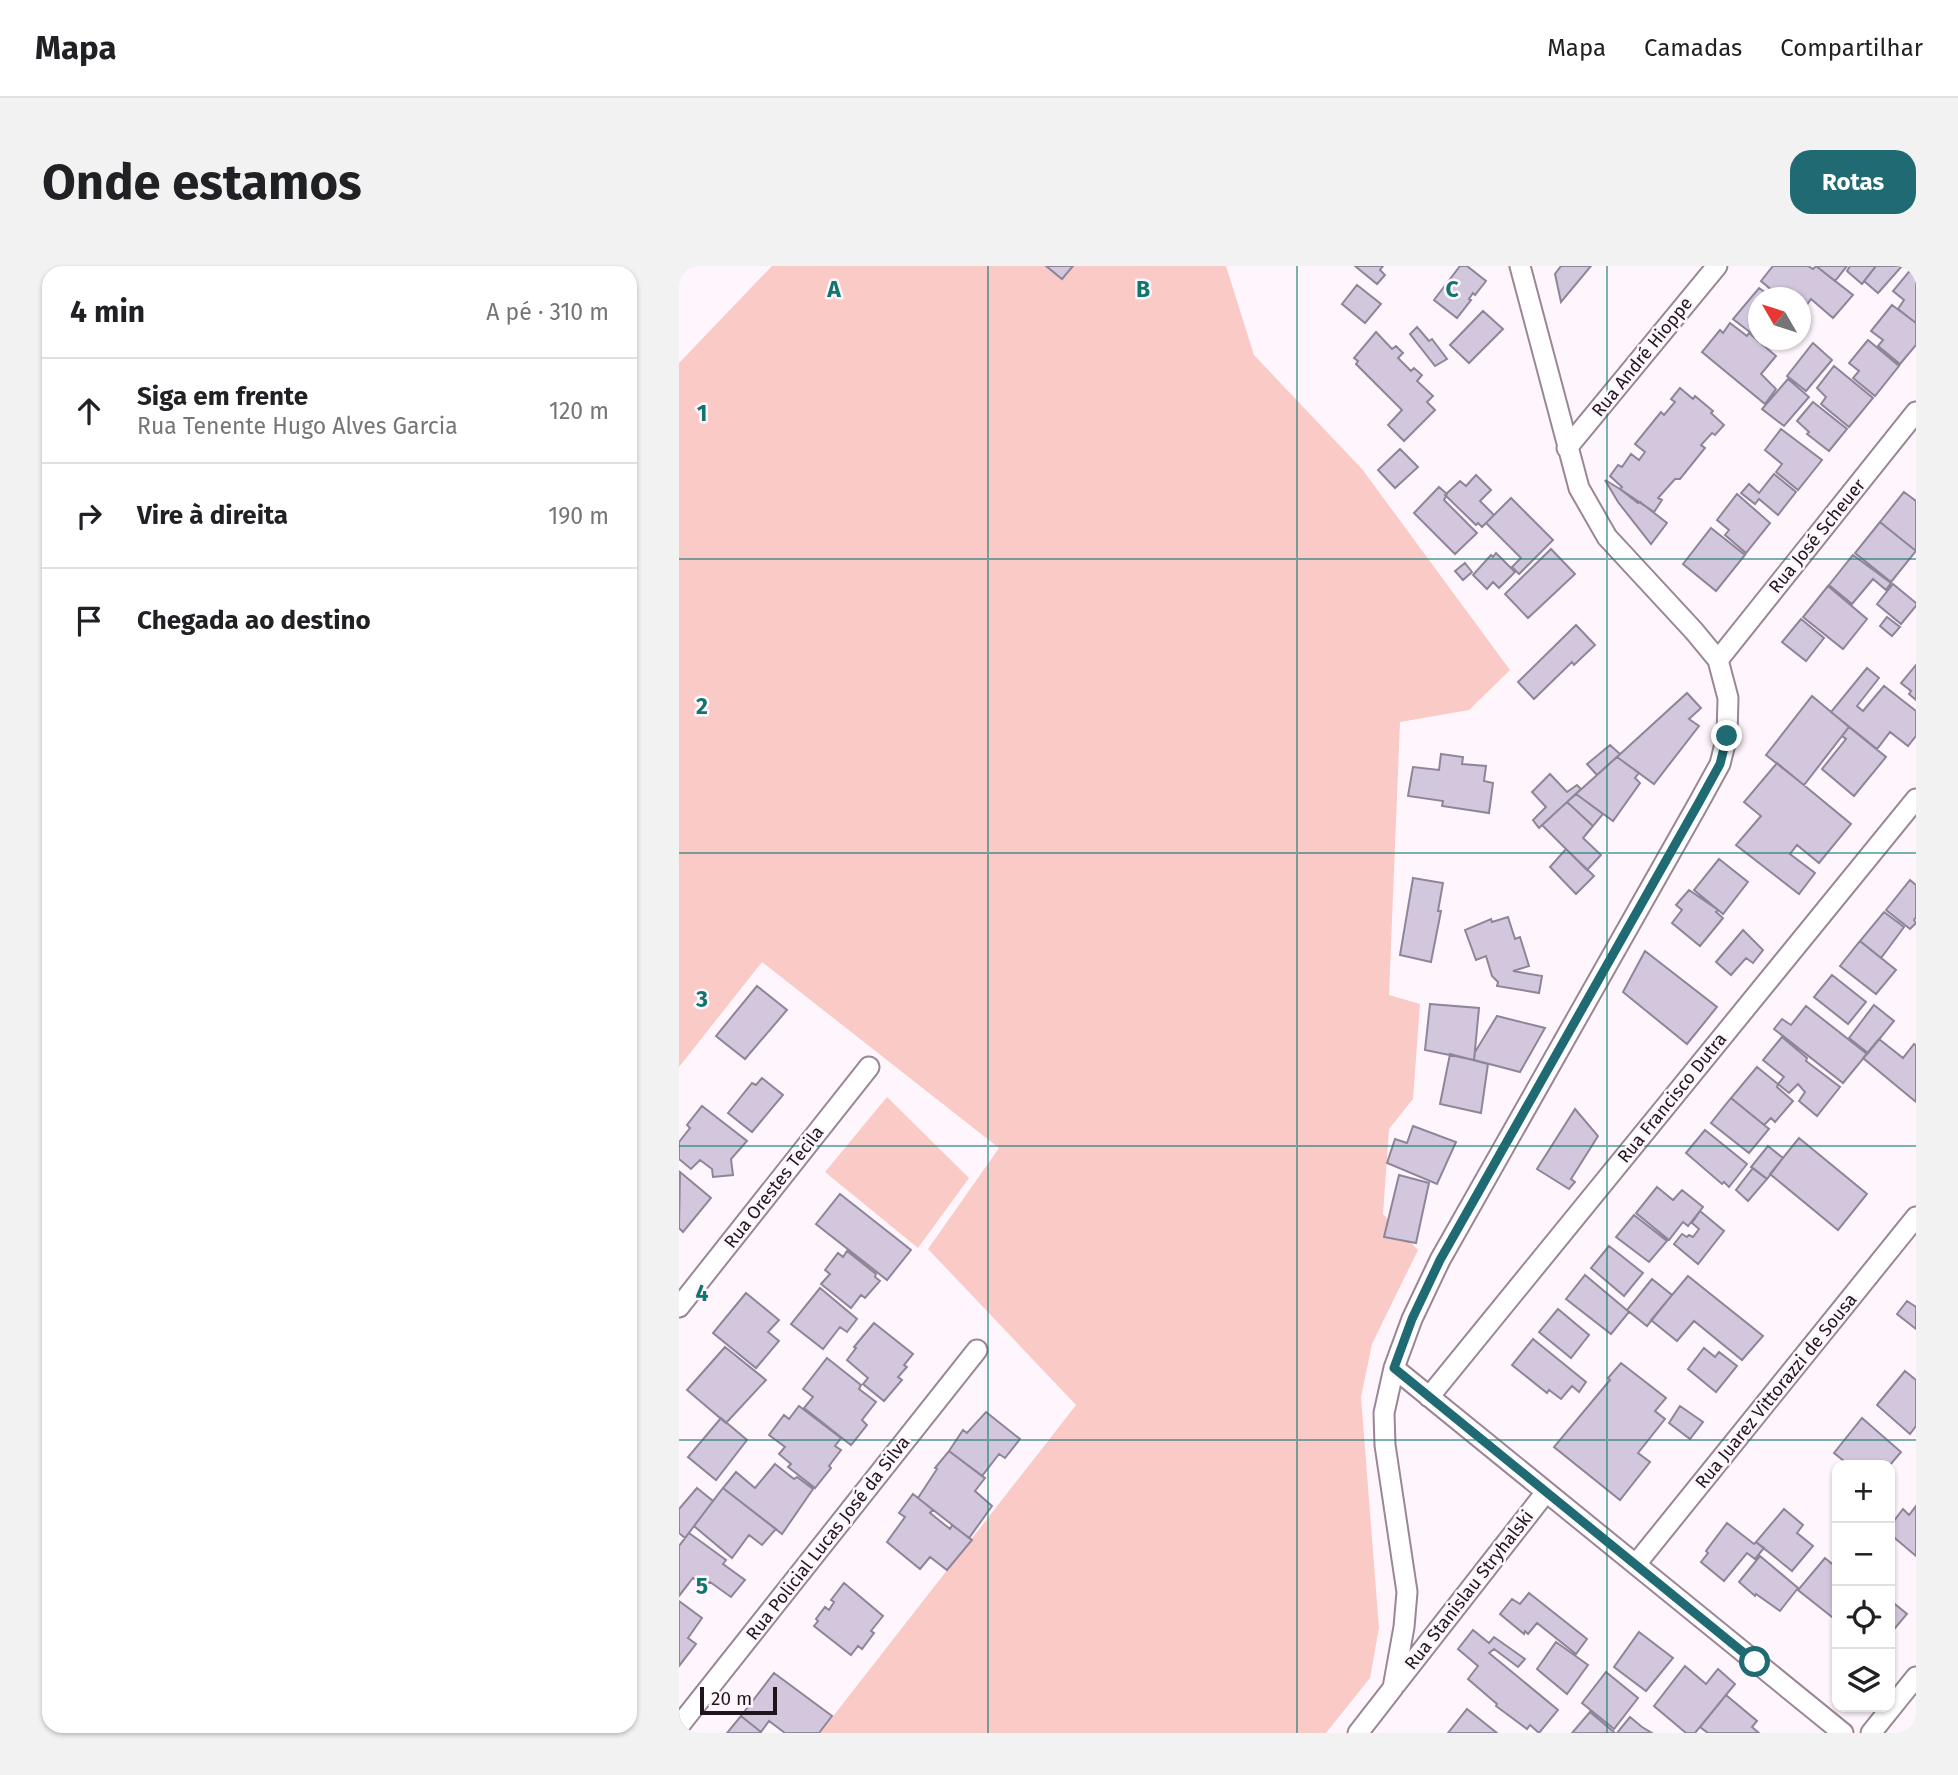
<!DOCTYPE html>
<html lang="pt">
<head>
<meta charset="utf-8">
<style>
	:root { --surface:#fff; --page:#f2f2f2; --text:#202124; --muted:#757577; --line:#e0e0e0; --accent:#206a73 }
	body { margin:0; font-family:"Fira Sans",sans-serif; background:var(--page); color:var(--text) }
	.controls { position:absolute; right:21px; bottom:21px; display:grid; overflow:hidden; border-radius:14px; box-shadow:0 2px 5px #0004 }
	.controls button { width:63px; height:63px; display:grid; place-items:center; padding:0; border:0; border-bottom:2px solid var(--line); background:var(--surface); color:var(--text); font:35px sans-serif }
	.compass { position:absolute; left:1069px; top:21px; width:63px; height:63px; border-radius:50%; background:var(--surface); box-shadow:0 2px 5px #0004; rotate:309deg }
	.scale { position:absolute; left:21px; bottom:18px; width:77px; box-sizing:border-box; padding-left:7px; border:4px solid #1e161c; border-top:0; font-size:19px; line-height:24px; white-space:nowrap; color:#1e161c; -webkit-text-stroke:5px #fff6fd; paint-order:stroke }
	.stop { position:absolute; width:21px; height:21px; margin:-16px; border:5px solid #206a73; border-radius:50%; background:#fff }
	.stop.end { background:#206a73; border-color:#fff; box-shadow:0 2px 7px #0008 }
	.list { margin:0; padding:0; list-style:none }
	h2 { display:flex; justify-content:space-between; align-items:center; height:91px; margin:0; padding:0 28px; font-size:30px }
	h2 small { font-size:23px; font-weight:400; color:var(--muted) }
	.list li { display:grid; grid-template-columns:46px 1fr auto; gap:21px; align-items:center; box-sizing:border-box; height:105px; padding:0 28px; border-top:2px solid var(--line) }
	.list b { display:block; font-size:26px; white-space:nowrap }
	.list p { margin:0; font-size:23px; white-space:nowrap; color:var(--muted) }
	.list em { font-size:23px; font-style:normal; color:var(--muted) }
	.icon { flex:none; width:38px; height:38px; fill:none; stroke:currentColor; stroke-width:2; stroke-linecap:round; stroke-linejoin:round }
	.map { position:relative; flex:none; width:1237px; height:1467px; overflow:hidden; border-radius:21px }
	header { display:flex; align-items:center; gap:42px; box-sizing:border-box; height:98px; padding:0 35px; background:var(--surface); border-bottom:2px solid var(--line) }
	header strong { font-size:33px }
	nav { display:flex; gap:38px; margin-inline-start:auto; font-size:24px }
	.intro { display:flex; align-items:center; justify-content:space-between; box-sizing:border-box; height:168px; padding:0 42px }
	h1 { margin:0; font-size:49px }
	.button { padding:18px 32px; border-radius:21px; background:var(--accent); color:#fff; font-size:24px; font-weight:700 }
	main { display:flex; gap:42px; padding:0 42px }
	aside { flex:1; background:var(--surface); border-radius:21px; box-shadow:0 2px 5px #0004 }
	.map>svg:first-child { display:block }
	.green { fill:#f9cac6 }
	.building { fill:#d2c7dd; stroke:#8f8599; stroke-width:2 }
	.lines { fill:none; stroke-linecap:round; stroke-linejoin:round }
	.minor-casing { stroke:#9a8696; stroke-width:23 }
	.minor { stroke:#fff; stroke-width:19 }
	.route { stroke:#206a73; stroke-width:9 }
	.grid { fill:none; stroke:#0f766e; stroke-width:2; stroke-opacity:0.55 }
	.labels { text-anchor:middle; stroke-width:5; stroke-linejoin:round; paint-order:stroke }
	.street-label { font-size:18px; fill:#1e161c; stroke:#fff6fd }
	.grid-label { font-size:23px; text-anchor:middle; font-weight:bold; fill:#0f766e; stroke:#fff6fd; stroke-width:5; stroke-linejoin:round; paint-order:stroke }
</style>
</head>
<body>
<header>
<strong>Mapa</strong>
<nav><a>Mapa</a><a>Camadas</a><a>Compartilhar</a></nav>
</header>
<div class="intro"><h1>Onde estamos</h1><a class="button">Rotas</a></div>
<main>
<aside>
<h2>4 min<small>A pé · 310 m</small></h2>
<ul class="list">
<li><svg class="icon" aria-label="ahead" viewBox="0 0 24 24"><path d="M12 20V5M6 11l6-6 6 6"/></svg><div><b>Siga em frente</b><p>Rua Tenente Hugo Alves Garcia</p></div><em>120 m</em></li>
<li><svg class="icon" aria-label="right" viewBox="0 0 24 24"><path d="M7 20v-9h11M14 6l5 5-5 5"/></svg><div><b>Vire à direita</b></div><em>190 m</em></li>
<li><svg class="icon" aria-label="arrive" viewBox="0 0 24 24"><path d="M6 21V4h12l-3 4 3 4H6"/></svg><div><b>Chegada ao destino</b></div></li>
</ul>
</aside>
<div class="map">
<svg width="1237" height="1467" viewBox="0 0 1237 1467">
	<rect width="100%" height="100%" fill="#fff6fd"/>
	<path class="green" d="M93,0H547L575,89L683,203L831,404L790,444L721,456L710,729L741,738L734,833L710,863L704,948L739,984L693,1078L682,1131L700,1362L691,1412L647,1467H141L397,1139L249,983L320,882L83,696L0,801V97Z
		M208,831L290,912L239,982L146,906Z"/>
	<path class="building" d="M367,0H394L383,13Z
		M676,0H704L701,4L706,9L698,18Z
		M781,0H788L807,15L796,29L794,27L790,33L792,34L778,52L755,34Z
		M882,0H912L882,36L876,8Z
		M1094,0H1129L1134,3L1137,0L1174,29L1154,52L1132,33L1122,47V32H1102L1082,15Z
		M1137,0H1168L1156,15Z
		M1171,0H1197L1183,18L1168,5Z
		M1197,0H1223L1199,27L1185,15Z
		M1233,2L1237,5V57L1219,43L1225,34L1214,25Z
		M678,19L702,38L686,57L663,38Z
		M1080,22L1093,31L1080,32V66L1076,70L1054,53Z
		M1213,39L1237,57V79L1221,98L1199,80L1204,74L1192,65Z
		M804,45L824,63L790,97L771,79Z
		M1051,57L1068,70L1070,67L1097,90L1082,108L1097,123L1086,138L1023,86L1041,64L1044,67Z
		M738,61L750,75L753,73L768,93L756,100L731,68Z
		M697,66L713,83L717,80L724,87L719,92L732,105L735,102L743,109L738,115L754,130L748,136L756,144L725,175L709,159L723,144L677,98L679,95L675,92Z
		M1189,74L1220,100L1196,130L1174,112L1180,105L1170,97Z
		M1134,77L1153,94L1127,125L1108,110Z
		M1155,100L1194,132L1170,161L1142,138L1147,131L1138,122Z
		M1109,113L1130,131L1105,160L1083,143Z
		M1001,122L1014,133L1016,130L1034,145L1032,147L1045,159L1036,169L1033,167L1022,179L1026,182L1001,213H996L979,232L983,234L975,246L941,223L943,221L931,210L939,199L943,201L952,188L960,194L966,186L956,178L982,146L985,149L996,136L992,133Z
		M1134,136L1168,163L1150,185L1128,168L1130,166L1118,155Z
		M1102,163L1143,194L1119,224L1097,206L1103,198L1086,184Z
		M721,183L739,201L716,222L699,204Z
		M1095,208L1117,226L1099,249L1080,233L1076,238L1062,227L1070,218L1080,227Z
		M797,209L812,224L801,235L815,249L803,261L799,257L797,259L766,229L781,215L787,220Z
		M926,214L941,223L959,237L961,236L988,257L972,278L939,236Z
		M760,221L768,228L765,234L798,267L776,288L735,247Z
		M1225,226L1237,235V285L1201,256Z
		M1058,228L1091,257L1067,287L1046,269L1050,264L1038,254Z
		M832,232L874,274L840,308L833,301L842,292L807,257Z
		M1201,256L1237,285L1212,316L1176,287Z
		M1032,262L1066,289L1037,325L1004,298Z
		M872,283L896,308L849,352L826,328Z
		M817,287L836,306L820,322L814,316L808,323L794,309L812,289L814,291Z
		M1174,289L1212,317L1207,324L1194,313L1173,338L1150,319Z
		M786,297L793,306L784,314L776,305Z
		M1214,318L1237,337V340L1222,358L1198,338Z
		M1149,320L1188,353L1164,383L1124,351Z
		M1208,351L1221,361L1213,370L1201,360Z
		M1122,353L1145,372L1127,395L1103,376Z
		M897,359L916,379L895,399L893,396L855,433L839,416Z
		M1237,399V434L1230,428L1232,425L1222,417Z
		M1188,402L1200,412L1178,440L1184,445L1205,420L1237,445V470L1229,480L1211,466L1198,483L1152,446Z
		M1008,427L1022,442L1010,453L1020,460L975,518L938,491Z
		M1133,430L1170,461L1125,519L1087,489Z
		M1170,461L1207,491L1175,530L1143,503L1167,473L1163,470Z
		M931,479L941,488L918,509L908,498Z
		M762,488L784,491L783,498L807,500L805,515L814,517L810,547L763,540L764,535L729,530L734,501L760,504Z
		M938,491L960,507L956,512L961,517L934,555L897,528Z
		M1098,497L1172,558L1140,597L1118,579L1111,588L1136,607L1120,628L1057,579L1082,550L1065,536Z
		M871,508L888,526L898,519L902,523L860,562L854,554L867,541L853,526Z
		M897,528L924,548L914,560L888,536Z
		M888,536L914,560L904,572L922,589L908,604L863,559Z
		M887,583L915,610L897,628L871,601Z
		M1040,593L1069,616L1044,648L1015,624Z
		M734,612L764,617L759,645H762L752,696L721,689Z
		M1231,614L1237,619V651L1235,654L1237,657L1231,663L1207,644Z
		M1010,624L1039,644L1037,646L1044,652L1021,680L993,657L1003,644L997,639Z
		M1205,646L1225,661L1202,692L1181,675Z
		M829,651L836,673L841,671L850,700L834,705L863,710L860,727L818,720L819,716L813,710L807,690L797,694L786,664L812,653L813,656Z
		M1064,664L1084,684L1074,697L1067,692L1052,709L1037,696Z
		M1181,675L1217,704L1197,728L1161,700Z
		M966,685L1038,741L1008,778L944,726Z
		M1153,709L1187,736L1169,758L1135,731Z
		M78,720L108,744L66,793L37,770Z
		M751,738L800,742L795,794L746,784Z
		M1195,739L1215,755L1189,787L1170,772Z
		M1127,740L1188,788L1164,817L1095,763L1103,753L1112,759Z
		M818,750L866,762L841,806L795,794L796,786Z
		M1103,771L1128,792L1127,795L1161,821L1138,850L1120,835L1126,826L1119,818L1110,827L1099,818L1105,811L1084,794Z
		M1200,773L1224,792L1235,778L1237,779V836L1184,792Z
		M771,788L809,798L802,847L761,838Z
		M1078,801L1099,818L1098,821L1114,835L1096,856L1092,852L1085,859L1052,832Z
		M83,812L104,829L73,866L49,847L73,817L77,819Z
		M1052,832L1090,863L1070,887L1032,857Z
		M23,840L68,875L52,893L54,909L34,911L33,903L21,894L12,903L0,893V876L11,862L8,859Z
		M896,843L919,870L892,913L896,916L890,923L858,903Z
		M734,860L777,876L758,918L708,897L716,873L728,877Z
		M1026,864L1068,898L1050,921L1045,916L1043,918L1007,887Z
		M1120,872L1188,928L1159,964L1091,908Z
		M1089,880L1104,892L1088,913L1072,901Z
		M1074,902L1088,913L1069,935L1057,924Z
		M1,906L32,932L4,966L0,962Z
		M720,909L750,917L737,977L705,971Z
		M978,921L994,934L1003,924L1024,941L1009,960L1004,956L990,974L957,947Z
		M161,928L232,984L208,1014L137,958Z
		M1021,945L1045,965L1019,998L995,978L1003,968L1008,971L1010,969L1014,971L1020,963L1013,957Z
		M955,949L988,975L970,996L937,971Z
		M930,980L964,1007L945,1030L912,1002Z
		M168,985L197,1008L196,1011L201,1015L186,1032L182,1029L172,1042L142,1018L151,1008L146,1004L159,987L164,991Z
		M906,1009L950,1046L932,1068L887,1033Z
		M1009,1010L1084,1070L1063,1094L1015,1055L998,1075L972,1054Z
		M973,1013L993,1029L968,1060L948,1044Z
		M141,1022L178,1053L168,1066L161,1061L144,1083L112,1058Z
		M67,1027L100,1054L89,1066L100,1075L77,1102L34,1067Z
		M1228,1035L1237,1041V1063L1218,1048Z
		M879,1043L910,1069L892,1092L860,1066Z
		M195,1057L234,1088L225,1099L228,1101L219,1111L223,1114L205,1135L184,1118L189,1112L168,1094L177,1082L175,1081Z
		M854,1073L907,1116L900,1126L893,1120L882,1133L870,1124L868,1127L833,1099Z
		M46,1081L87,1114L47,1157L8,1124Z
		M1025,1082L1036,1091L1040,1086L1058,1100L1037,1126L1009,1103Z
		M148,1092L182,1119L180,1123L197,1136L183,1154L188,1159L172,1179L125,1142L134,1131L124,1123Z
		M942,1097L987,1132L976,1145L986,1153L959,1187L971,1196L941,1234L875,1181L931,1114L929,1112Z
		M1226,1105L1237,1114V1160L1231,1168L1198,1139Z
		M120,1140L162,1172L156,1180L162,1184L150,1200L152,1202L136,1222L109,1201L112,1198L100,1188L106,1181L90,1169L105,1149L110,1153Z
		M1001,1140L1024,1156L1011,1173L990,1157Z
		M307,1146L341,1173L326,1192L320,1188L303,1210L270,1185L284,1164L288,1167Z
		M42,1152L68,1174L37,1214L9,1191Z
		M1183,1152L1222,1186L1211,1199H1170L1155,1187Z
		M270,1185L306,1212L296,1225L313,1240L290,1272L239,1232L258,1203L256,1202Z
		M96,1198L115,1213L118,1211L134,1223L103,1268L44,1222L57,1206L76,1222Z
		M18,1222L34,1235L6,1272L0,1267V1243Z
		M44,1222L97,1263L83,1279L70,1269L53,1292L15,1260Z
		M234,1228L254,1244L251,1247L271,1263L273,1259L293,1274L268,1304L251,1291L241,1303L208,1276L226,1251L220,1247Z
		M1237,1240V1290L1211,1268V1260L1224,1243L1230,1249Z
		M1105,1243L1124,1259L1118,1267L1134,1280L1113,1305L1077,1276Z
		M1048,1257L1075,1278L1077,1276L1085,1282L1076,1293L1068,1287L1045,1315L1022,1296L1029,1287L1027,1285Z
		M10,1267L47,1294L44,1298L66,1314L52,1331L31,1316L26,1321L14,1312L0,1330V1280Z
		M1081,1290L1119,1322L1101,1345L1077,1328L1076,1330L1060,1316Z
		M1146,1292L1158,1302V1355L1119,1324Z
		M165,1317L204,1350L192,1365L195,1367L183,1383L179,1380L172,1389L135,1360L139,1355L137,1353L146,1341L150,1344L155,1336L152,1334Z
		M850,1327L908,1373L897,1388L858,1357L849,1368L846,1365L845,1368L821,1348L833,1333L841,1338Z
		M1211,1334L1228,1348L1211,1368Z
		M0,1335L23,1352L9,1372L17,1378L0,1400Z
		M794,1364L810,1377L815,1371L846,1393L839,1401L815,1383L810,1387L879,1444L860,1467L851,1459L848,1463L817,1440L818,1438L789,1413L799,1400L779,1383Z
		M960,1366L994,1392L967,1425L935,1401Z
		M877,1376L909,1399L888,1428L858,1403Z
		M1006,1400L1027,1418L1039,1403L1056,1418L1016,1467H1007L975,1440Z
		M927,1406L959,1432L935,1463L903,1437Z
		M95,1407L153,1450L140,1467H106L90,1455L82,1466L62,1450Z
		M1047,1429L1078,1455L1073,1461L1080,1467H1029L1021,1461Z
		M788,1443L818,1467H769Z
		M911,1446L936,1467H893Z
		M62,1450L82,1466V1467H48Z
		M951,1451L963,1461L973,1467H938Z"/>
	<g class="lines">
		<g class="minor-casing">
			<path id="minor" d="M888,182L1038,0
				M1039,394L1237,146
				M0,1041L190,801
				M715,1102L1164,1467
				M750,1131L1237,533
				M957,1298L1237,951
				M717,1418L867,1226
				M0,1460L298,1084
				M679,1467L714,1422L725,1361L728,1326L706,1179L705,1147L715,1102L733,1053L761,994L1019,538L1041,498L1048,470L1049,432L1039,394L1015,365L928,271L900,222L841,0
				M1192,1467L1237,1411"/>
		</g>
		<use href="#minor" class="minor"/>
	</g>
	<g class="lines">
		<path class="route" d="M1048,470L1041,498L1019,538L761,994L733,1053L715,1102L1076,1396"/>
	</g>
	<path class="grid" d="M309,0V1467M618,0V1467M928,0V1467M0,293H1237M0,587H1237M0,880H1237M0,1174H1237"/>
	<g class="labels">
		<g class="street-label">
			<text transform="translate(963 91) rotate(-51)" y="6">Rua André Hioppe</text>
			<text transform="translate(1138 270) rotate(-51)" y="6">Rua José Scheuer</text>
			<text transform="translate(993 832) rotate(-51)" y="6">Rua Francisco Dutra</text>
			<text transform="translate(95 921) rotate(-52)" y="6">Rua Orestes Tecila</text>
			<text transform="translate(1097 1125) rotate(-51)" y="6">Rua Juarez Vittorazzi de Sousa</text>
			<text transform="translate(149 1272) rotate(-52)" y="6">Rua Policial Lucas José da Silva</text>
			<text transform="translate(790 1324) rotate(-52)" y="6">Rua Stanislau Stryhalski</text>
		</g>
	</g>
	<g class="grid-label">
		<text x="155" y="31">A</text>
		<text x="464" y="31">B</text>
		<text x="773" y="31">C</text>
		<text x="23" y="155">1</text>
		<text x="23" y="448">2</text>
		<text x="23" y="741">3</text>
		<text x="23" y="1035">4</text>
		<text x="23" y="1328">5</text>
	</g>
</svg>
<div class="controls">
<button>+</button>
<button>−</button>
<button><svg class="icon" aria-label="locate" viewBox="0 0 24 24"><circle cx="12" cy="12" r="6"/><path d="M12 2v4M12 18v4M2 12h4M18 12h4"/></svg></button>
<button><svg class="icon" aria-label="layers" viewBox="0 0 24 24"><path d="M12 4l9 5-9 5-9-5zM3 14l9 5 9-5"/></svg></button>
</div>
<svg class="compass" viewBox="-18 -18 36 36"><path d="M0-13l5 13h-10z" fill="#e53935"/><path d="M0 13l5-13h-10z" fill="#757577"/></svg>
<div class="scale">20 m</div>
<div class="stop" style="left:1076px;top:1396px"></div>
<div class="stop end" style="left:1048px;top:470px"></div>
</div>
</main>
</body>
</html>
